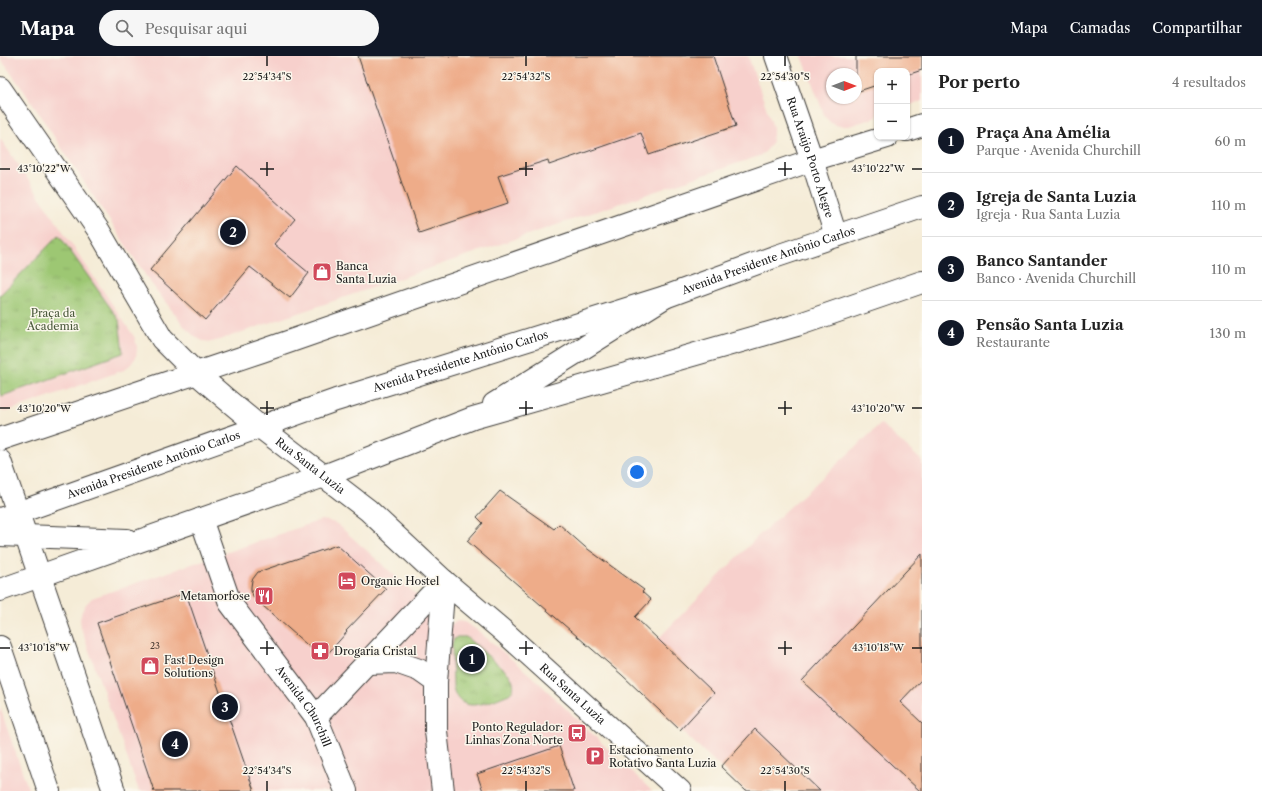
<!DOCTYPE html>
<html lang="pt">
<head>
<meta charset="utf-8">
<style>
	:root { --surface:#fff; --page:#f6f6f6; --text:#222; --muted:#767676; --line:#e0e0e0; --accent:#111827 }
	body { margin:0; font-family:"Libre Caslon Text",serif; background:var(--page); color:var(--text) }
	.controls { position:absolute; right:12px; top:12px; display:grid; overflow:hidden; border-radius:8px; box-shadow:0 1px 3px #0004 }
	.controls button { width:36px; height:36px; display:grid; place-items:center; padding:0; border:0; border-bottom:1px solid var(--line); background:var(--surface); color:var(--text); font:20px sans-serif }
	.compass { position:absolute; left:826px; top:12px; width:36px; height:36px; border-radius:50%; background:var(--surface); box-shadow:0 1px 3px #0004; rotate:90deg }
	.you { position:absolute; left:637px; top:416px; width:14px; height:14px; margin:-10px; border:3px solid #fff; border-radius:50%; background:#1a73e8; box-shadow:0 0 0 6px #1a73e833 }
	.badge { display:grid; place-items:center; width:26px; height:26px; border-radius:50%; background:var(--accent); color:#fff; font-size:13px; font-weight:700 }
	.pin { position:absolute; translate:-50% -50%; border:2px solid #fff; box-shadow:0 1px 4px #0006 }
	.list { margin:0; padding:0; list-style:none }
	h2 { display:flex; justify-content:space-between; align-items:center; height:52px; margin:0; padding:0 16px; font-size:17px }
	h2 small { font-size:13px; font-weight:400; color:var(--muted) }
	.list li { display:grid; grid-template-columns:26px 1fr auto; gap:12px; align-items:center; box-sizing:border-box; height:64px; padding:0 16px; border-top:1px solid var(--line) }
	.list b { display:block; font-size:15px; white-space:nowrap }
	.list p { margin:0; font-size:13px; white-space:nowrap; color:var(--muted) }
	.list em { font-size:13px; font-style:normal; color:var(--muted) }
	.icon { flex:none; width:22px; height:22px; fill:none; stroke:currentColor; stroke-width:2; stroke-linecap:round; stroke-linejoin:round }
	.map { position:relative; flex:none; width:922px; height:735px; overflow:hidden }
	header { display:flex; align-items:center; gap:24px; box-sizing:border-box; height:56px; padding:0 20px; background:var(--accent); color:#fff }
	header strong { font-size:19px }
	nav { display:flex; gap:22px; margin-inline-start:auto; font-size:14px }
	.search { width:280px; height:36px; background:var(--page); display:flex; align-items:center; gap:10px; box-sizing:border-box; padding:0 14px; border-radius:22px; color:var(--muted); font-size:15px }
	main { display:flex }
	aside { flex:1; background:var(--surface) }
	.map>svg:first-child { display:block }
	.built { fill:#f7d0cc; fill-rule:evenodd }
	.park { fill:url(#park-tufts); stroke:#5c7248 }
	.building { fill:#eeac89 }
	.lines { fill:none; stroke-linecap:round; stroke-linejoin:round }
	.tertiary-casing { stroke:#3d3b38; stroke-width:24 }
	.secondary-casing { stroke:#3d3b38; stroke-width:24 }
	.primary-casing { stroke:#3d3b38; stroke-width:24 }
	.tertiary { stroke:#fff; stroke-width:22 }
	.secondary { stroke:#fff; stroke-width:22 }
	.primary { stroke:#fff; stroke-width:22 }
	.ticks { fill:none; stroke:#1c1c1c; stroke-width:1.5 }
	.labels { text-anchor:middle; stroke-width:3; stroke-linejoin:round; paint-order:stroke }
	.number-label { font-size:9px; fill:#504037 }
	.street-label { font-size:11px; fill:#1c1c1c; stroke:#fbf7ec }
	.poi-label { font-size:11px; fill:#1c1c1c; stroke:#fbf7ec; text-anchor:start }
	.park-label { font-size:11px; fill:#49583a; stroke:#fbf7ec }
	.ticks-label { font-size:10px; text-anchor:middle; fill:#1c1c1c; stroke:#fbf7ec; stroke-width:3; stroke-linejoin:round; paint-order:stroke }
</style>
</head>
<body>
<header>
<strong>Mapa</strong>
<div class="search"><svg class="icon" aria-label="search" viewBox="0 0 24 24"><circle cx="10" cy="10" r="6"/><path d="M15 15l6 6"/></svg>Pesquisar aqui</div>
<nav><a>Mapa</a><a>Camadas</a><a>Compartilhar</a></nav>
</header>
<main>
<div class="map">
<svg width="922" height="735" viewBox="0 0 922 735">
	<defs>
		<pattern id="park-tufts" width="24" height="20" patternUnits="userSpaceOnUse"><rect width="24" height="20" fill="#9dc773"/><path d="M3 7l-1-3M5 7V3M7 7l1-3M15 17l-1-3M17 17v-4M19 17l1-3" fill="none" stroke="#87aa63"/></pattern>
	</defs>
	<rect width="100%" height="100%" fill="#fbf7ec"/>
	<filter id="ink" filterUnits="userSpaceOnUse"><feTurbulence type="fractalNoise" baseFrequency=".025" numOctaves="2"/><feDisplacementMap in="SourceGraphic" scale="8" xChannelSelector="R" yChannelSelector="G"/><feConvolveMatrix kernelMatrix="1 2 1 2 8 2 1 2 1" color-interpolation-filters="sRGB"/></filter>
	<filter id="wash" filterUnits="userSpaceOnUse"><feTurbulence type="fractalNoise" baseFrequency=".012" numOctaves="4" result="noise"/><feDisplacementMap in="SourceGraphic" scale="16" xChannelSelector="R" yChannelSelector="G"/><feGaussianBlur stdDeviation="0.9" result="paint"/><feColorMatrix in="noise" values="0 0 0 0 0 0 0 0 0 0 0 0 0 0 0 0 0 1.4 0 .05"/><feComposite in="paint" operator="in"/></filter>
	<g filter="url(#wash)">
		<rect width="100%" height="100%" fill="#f5ecd7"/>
		<path class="built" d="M0,0H748L773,71V79L771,88L766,95L759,100L219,284L212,286L203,285L195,281L184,270L150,226L24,35L0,2Z
			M802,0H922V45L907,50V15H877V61L849,70H839L831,67L825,61ZM832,18H856V42H832Z
			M0,82L135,282L137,292L136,301L131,308L124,314L5,356L0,354Z
			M881,368L922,405V735H746L622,619L658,583L757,481Z
			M321,464L329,465L337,468L450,569L458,565L464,566L477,574L536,624L652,735H139L81,572L80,563L82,555L86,548L92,542Z
			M0,651L7,672L29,735H0Z"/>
		<path class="park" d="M59,179L119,264L123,297L2,340L0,337V239Z
			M457,581H466L509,618C513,625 517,632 509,638C491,645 459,662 453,631L452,588L454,583Z"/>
		<g id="blocks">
			<path class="building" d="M358,0H713L736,70L649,99L641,77L549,109L548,104L498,120L508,147L419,177Z
				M856,0H922V14L907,19V15H877V29L856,36Z
				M237,110L295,163L274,188L309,217L290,242L250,211L205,264L150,214Z
				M500,435L554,473L559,468L585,491L644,534L642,536L651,544L635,561L714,637L680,674L622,619L467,485L483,467L477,461Z
				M337,489L386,533L346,575L347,576L323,603L254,542L251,535V531L252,524L258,516Z
				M922,498V623L900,646L922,667V735H920L802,625Z
				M186,537L212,613L254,735H154L97,567Z
				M755,673L820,735H746L721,711Z
				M559,690L574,735H483L477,718Z"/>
		</g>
	</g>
	<g filter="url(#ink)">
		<use href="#blocks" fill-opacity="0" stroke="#3d3b38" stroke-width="1"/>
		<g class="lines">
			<g class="tertiary-casing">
				<g id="tertiary">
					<path id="s1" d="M776,0L812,104L836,180"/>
					<path id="s2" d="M0,32L99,175L162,283L196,317L225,342L260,371L368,454L444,525L502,574L680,735"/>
					<path d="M0,405L114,735"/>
					<path id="s3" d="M201,463L230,547L316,661L346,735"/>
					<path d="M368,607L396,606L419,614L436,626"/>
					<path d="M316,661L444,525"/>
					<path d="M443,735L436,675V626L444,525"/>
				</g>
			</g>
			<g class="secondary-casing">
				<g id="secondary">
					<path d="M907,74L922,69"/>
					<path d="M0,383L262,295L812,104L887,81"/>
					<path id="s4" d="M0,463L336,344L665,241L774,201L922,151"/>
				</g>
			</g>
			<g class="primary-casing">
				<path id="primary" d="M494,348L665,241
					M0,479L127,484
					M0,534L324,420L473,362L797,269L922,226
					M0,591L49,735"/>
			</g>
			<use href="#tertiary" class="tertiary"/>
			<use href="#secondary" class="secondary"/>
			<use href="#primary" class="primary"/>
		</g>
	</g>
	<path class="ticks" d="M267,0V10M526,0V10M785,0V10M267,106V120M526,106V120M785,106V120M0,113H10M260,113H274M519,113H533M778,113H792M912,113H922M267,345V359M526,345V359M785,345V359M0,352H10M260,352H274M519,352H533M778,352H792M912,352H922M267,585V599M526,585V599M785,585V599M0,592H10M260,592H274M519,592H533M778,592H792M912,592H922M267,725V735M526,725V735M785,725V735"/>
	<defs>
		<g id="shop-square" transform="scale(1)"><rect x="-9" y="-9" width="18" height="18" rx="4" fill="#d1495b" stroke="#fbf7ec"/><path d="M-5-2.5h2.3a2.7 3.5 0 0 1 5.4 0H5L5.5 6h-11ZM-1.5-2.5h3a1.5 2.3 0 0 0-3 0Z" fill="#fff"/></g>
		<g id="hotel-square" transform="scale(1)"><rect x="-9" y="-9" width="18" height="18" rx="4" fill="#d1495b" stroke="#fbf7ec"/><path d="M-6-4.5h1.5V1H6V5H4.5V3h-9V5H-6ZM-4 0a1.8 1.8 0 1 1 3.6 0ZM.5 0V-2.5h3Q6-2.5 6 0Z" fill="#fff"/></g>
		<g id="restaurant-square" transform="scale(1)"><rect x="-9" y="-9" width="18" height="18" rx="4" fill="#d1495b" stroke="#fbf7ec"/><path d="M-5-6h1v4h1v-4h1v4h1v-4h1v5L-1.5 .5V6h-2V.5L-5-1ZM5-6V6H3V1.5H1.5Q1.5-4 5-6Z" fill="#fff"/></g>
		<g id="pharmacy-square" transform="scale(1)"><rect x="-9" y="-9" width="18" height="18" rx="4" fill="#d1495b" stroke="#fbf7ec"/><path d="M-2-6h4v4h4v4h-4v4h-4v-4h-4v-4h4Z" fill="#fff"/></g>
		<g id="bus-square" transform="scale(1)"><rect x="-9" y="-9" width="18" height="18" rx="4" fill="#d1495b" stroke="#fbf7ec"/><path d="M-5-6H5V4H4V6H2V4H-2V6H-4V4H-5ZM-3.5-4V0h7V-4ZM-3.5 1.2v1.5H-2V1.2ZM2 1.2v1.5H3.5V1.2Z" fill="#fff"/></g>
		<g id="parking-square" transform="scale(1)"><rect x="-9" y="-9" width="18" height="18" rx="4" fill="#d1495b" stroke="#fbf7ec"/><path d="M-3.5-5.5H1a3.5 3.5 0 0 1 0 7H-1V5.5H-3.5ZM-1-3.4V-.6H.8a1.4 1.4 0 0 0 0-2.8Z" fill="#fff"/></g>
	</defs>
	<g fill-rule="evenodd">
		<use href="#shop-square" x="322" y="216"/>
		<use href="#hotel-square" x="347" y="525"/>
		<use href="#restaurant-square" x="264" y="540"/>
		<use href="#pharmacy-square" x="320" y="595"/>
		<use href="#shop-square" x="150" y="610"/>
		<use href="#bus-square" x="577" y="677"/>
		<use href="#parking-square" x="595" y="700"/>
	</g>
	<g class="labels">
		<g class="number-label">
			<text x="155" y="593">23</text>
		</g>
		<g class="street-label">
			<text dy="4" stroke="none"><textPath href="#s1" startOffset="107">Rua Araújo Porto Alegre</textPath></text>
			<text dy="4" stroke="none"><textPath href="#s4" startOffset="811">Avenida Presidente Antônio Carlos</textPath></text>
			<text dy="4" stroke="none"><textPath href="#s4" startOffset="487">Avenida Presidente Antônio Carlos</textPath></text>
			<text dy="4" stroke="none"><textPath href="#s4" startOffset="163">Avenida Presidente Antônio Carlos</textPath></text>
			<text dy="4" stroke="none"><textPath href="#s2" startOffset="494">Rua Santa Luzia</textPath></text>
			<text dy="4" stroke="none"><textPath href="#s2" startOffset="842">Rua Santa Luzia</textPath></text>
			<text dy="4" stroke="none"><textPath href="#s3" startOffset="216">Avenida Churchill</textPath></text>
		</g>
		<g class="poi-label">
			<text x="336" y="214">Banca<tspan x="336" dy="13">Santa Luzia</tspan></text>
			<text x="361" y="529">Organic Hostel</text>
			<text x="250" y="544" text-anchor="end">Metamorfose</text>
			<text x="334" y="599">Drogaria Cristal</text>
			<text x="164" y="608">Fast Design<tspan x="164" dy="13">Solutions</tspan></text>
			<text x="563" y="675" text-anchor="end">Ponto Regulador:<tspan x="563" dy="13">Linhas Zona Norte</tspan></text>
			<text x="609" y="698">Estacionamento<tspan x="609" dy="13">Rotativo Santa Luzia</tspan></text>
		</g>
		<g class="park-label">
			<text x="53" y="261">Praça da<tspan x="53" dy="13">Academia</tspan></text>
		</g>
	</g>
	<g class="ticks-label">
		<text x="267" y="24">22°54'34"S</text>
		<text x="526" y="24">22°54'32"S</text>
		<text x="785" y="24">22°54'30"S</text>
		<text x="878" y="116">43°10'22"W</text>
		<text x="44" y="116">43°10'22"W</text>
		<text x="878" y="356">43°10'20"W</text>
		<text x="44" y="356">43°10'20"W</text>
		<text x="878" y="595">43°10'18"W</text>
		<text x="44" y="595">43°10'18"W</text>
		<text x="267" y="718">22°54'34"S</text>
		<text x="526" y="718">22°54'32"S</text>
		<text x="785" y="718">22°54'30"S</text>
	</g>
</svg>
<div class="controls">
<button>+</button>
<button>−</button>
</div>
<svg class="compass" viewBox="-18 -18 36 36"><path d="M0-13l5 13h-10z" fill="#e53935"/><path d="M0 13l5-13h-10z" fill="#767676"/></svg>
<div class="you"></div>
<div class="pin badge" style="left:472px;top:603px">1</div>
<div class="pin badge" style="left:233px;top:176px">2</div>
<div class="pin badge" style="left:225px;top:651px">3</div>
<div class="pin badge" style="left:175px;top:688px">4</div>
</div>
<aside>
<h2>Por perto<small>4 resultados</small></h2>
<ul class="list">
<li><span class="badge">1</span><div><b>Praça Ana Amélia</b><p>Parque · Avenida Churchill</p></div><em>60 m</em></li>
<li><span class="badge">2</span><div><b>Igreja de Santa Luzia</b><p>Igreja · Rua Santa Luzia</p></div><em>110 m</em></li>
<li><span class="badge">3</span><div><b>Banco Santander</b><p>Banco · Avenida Churchill</p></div><em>110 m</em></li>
<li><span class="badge">4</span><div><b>Pensão Santa Luzia</b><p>Restaurante</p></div><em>130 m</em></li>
</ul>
</aside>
</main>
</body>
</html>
